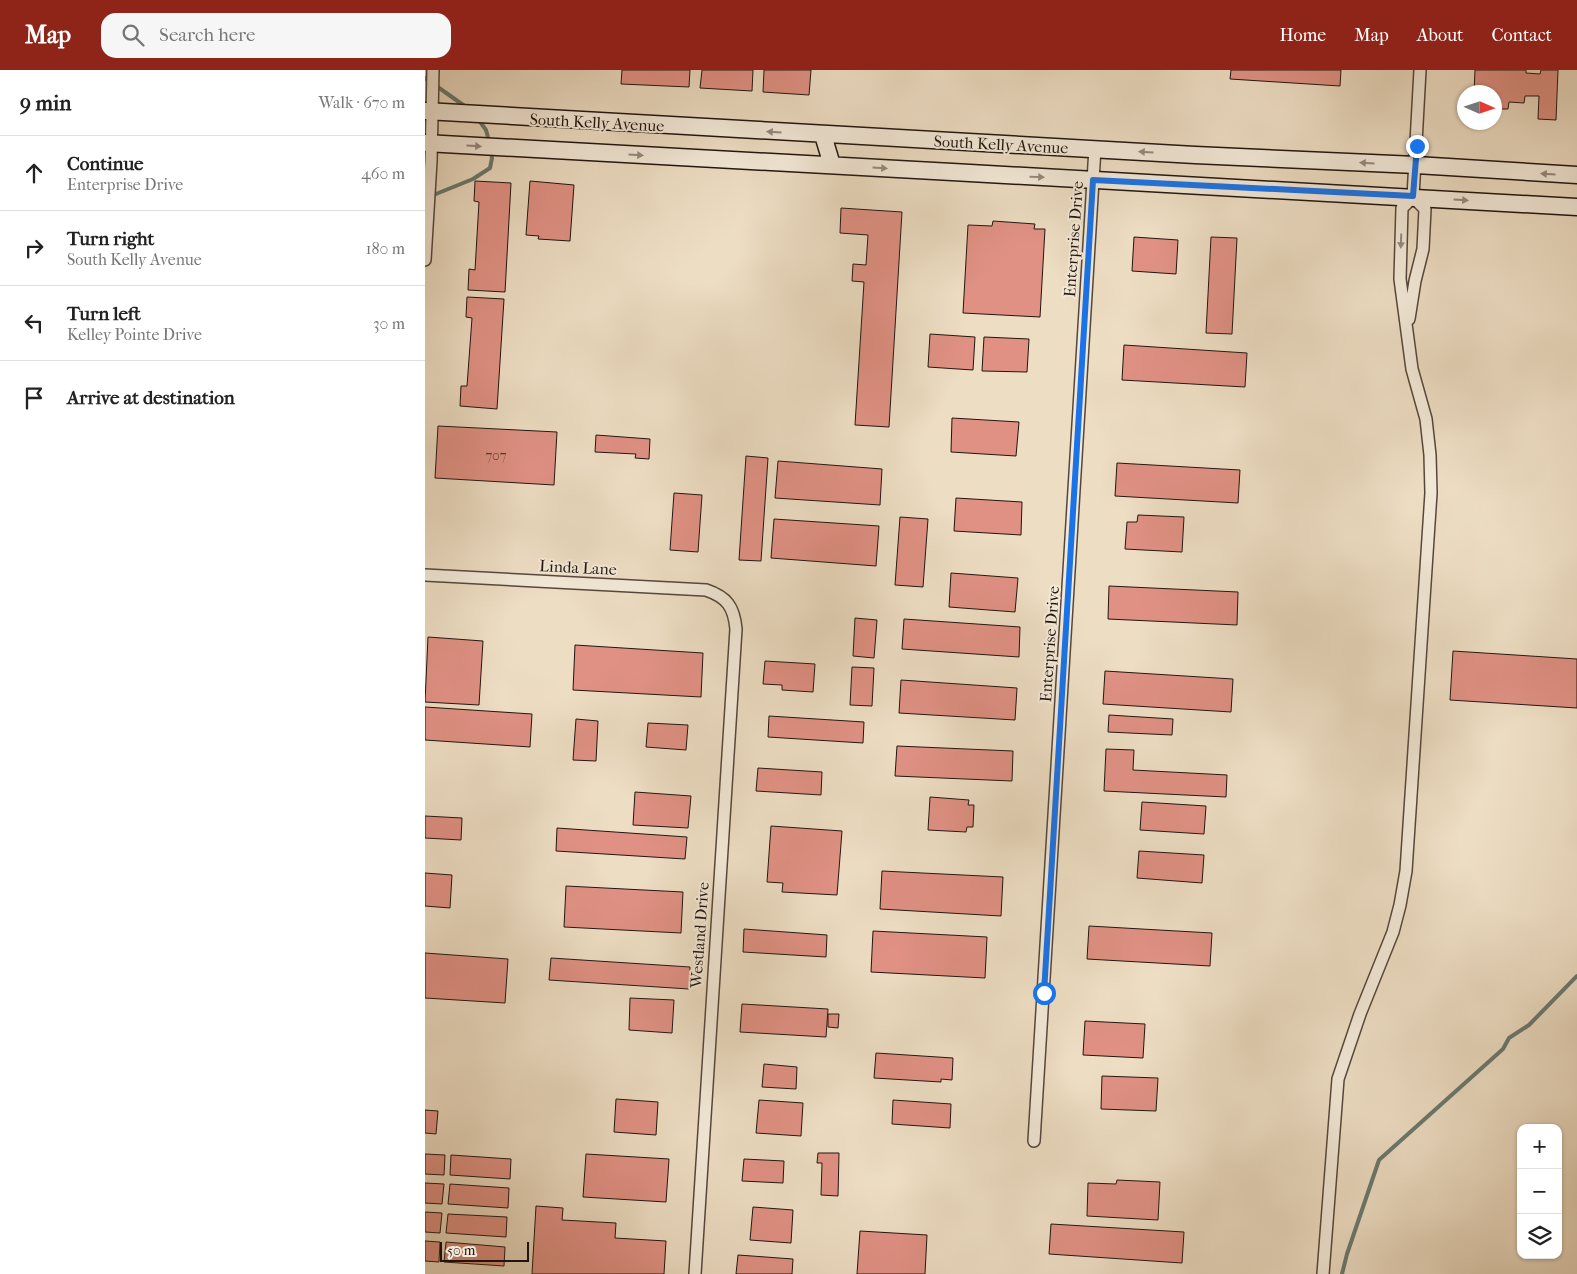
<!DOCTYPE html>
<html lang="en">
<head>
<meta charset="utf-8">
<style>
	:root { --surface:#fff; --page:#f6f6f6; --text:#222; --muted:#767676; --line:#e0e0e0; --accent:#8f2418 }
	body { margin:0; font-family:"IM FELL French Canon",serif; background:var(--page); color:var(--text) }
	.controls { position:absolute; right:15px; bottom:15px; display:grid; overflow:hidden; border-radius:10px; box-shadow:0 1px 4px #0004 }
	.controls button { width:45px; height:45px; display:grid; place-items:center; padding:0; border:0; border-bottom:1px solid var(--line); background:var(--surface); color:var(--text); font:25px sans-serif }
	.compass { position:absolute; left:1032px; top:15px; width:45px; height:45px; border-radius:50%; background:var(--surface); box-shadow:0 1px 4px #0004; rotate:93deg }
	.scale { position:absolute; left:15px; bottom:12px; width:89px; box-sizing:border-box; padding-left:5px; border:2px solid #22150f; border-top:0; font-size:14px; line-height:18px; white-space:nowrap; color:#22150f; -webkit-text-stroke:4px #f3e9d8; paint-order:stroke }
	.stop { position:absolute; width:15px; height:15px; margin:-11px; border:4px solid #1a73e8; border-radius:50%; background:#fff }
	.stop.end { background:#1a73e8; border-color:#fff; box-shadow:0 1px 5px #0008 }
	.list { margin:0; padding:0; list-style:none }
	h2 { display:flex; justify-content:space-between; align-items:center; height:65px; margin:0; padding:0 20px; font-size:21px }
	h2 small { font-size:16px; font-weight:400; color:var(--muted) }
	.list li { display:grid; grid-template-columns:32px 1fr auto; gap:15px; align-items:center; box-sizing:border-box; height:75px; padding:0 20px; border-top:1px solid var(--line) }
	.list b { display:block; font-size:19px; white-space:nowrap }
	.list p { margin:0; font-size:16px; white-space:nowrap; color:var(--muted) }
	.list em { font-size:16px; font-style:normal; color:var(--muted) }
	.icon { flex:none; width:28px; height:28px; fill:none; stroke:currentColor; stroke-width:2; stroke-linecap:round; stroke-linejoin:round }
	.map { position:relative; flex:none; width:1152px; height:1204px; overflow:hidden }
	header { display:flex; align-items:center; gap:30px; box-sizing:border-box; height:70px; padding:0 25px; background:var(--accent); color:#fff }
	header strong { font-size:24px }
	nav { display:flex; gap:28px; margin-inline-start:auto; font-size:18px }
	.search { width:350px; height:45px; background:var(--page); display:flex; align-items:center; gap:12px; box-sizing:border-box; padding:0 18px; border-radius:15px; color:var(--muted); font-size:19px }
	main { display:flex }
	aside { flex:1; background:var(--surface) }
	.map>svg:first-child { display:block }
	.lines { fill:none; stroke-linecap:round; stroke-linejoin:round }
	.stream { stroke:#6a7a6f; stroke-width:4 }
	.building { fill:#e09184; stroke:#22150f }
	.minor-casing { stroke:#55473c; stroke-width:14 }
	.secondary-casing { stroke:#22150f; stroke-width:19 }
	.minor { stroke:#f3e9d8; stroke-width:11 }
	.secondary { stroke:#f3e9d8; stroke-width:16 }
	.oneway { fill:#958a7e }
	.route { stroke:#1a73e8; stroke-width:6 }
	.labels { text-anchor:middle; stroke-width:4; stroke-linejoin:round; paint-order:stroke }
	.number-label { font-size:14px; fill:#52342c }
	.street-label { font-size:16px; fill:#22150f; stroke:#f3e9d8 }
</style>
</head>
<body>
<header>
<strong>Map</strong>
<div class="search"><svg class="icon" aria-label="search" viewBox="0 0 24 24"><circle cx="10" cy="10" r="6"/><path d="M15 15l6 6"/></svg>Search here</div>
<nav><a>Home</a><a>Map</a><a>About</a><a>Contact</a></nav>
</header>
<main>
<aside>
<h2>9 min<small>Walk · 670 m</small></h2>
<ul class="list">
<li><svg class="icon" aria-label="ahead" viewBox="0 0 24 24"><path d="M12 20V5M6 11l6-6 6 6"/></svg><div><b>Continue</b><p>Enterprise Drive</p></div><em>460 m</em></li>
<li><svg class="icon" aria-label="right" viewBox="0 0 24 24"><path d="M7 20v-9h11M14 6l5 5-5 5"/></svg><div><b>Turn right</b><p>South Kelly Avenue</p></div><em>180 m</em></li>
<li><svg class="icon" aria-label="left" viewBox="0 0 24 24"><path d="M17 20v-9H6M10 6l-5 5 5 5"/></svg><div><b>Turn left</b><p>Kelley Pointe Drive</p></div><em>30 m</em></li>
<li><svg class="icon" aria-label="arrive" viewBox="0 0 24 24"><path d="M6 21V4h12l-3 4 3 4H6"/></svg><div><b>Arrive at destination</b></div></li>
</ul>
</aside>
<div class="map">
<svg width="1152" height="1204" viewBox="0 0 1152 1204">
	<rect width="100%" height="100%" fill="#edddc3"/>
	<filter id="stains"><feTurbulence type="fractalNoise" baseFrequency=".004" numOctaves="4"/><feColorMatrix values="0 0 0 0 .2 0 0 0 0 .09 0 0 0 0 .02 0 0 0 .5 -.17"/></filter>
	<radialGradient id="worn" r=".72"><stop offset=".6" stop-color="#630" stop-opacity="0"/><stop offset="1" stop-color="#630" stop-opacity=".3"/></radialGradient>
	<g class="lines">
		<path class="stream" d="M0,8L41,37
			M53,49L61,60L64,71
			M6,126L48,109L65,98L67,88L66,81
			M917,1204L922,1184L954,1090L1078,979L1084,968L1104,955L1152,906"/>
	</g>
	<path class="building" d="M197,0H265L264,17L196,14Z
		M277,0H328L327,21L275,18Z
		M339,0H386L384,25L338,22Z
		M806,0H916L915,16L805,9Z
		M1050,0H1101V3L1115,4L1116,0H1133L1131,50L1113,49L1114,26H1100L1099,33L1084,32L1083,39H1070V22H1049Z
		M50,111L86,113L80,222L43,220L44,199L50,200L54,132L49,131Z
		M105,111L149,115L145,171L113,169L114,166L101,165Z
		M416,138L477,142L464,357L430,355L439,212L427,211L428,194L441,195L443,165L415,163Z
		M568,151L610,154L609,159H620L615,247L538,243L543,155L567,156Z
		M709,167L753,170L751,204L707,201Z
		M786,167L812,168L807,264L781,263Z
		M42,227L79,229L72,339L35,336L36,316H42L47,248L41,247Z
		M505,264L550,267L548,300L503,297Z
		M559,267L604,269L602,302L557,301Z
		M699,275L822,283L820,317L697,310Z
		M527,348L594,352L591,386L526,382Z
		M13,356L132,362L129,415L10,408Z
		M171,365L225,369L224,389L210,388L211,384L170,382Z
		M321,386L343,388L336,491L314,490Z
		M353,391L457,399L455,435L350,428Z
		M692,393L815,400L813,433L690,426Z
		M249,423L277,425L273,482L245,480Z
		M531,428L597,432L596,465L529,461Z
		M713,445L759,447L757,482L700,479L702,452H712Z
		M475,447L503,449L498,517L470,515Z
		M349,449L454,456L451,496L346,488Z
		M526,503L593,508L590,542L524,537Z
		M684,516L813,522L812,555L683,549Z
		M430,548L452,550L449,588L428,586Z
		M479,549L595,557L594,587L477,579Z
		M3,567L58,571L54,635L0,632Z
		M150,575L278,583L276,627L148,620Z
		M1028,581L1152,589V638L1025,630Z
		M340,591L390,594L388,622L357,620V615L338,614Z
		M427,597L449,598L447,636L425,635Z
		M680,601L808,609L806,642L678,634Z
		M476,610L592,618L590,650L474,643Z
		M0,637L107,644L105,677L0,670Z
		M684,645L748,649L747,665L683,662Z
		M344,646L439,652L438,673L343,667Z
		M151,649L173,651L171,691L148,690Z
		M223,653L263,655L261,680L221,677Z
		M472,676L588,681L587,711L470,706Z
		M681,679L709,680L708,700L802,705L801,727L679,721Z
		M333,698L397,702L396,725L331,721Z
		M210,722L266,726L263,758L208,755Z
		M505,727L544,730L543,735H549L548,757H542L541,762L503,760Z
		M717,732L781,736L779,764L715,760Z
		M0,746L37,748L36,770L0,768Z
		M346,756L417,761L412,825L357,822L358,813L342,812Z
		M132,758L262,767L260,789L131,781Z
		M714,781L779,785L777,813L712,808Z
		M457,801L578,807L576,846L455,839Z
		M0,803L27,805L25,838L0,836Z
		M141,816L258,822L256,863L139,857Z
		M664,856L787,863L785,896L662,889Z
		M319,859L402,865L401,887L318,882Z
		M448,861L562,867L560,908L446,902Z
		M0,883L83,889L80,933L0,928Z
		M126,888L265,897L264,919L124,910Z
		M205,928L249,930L247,963L204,960Z
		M317,934L403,939L401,967L315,962Z
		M403,944H414L413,958L403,957Z
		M660,951L720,954L718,988L658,985Z
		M451,983L528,988L527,1010L516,1009V1012L449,1008Z
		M339,994L372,997L371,1019L337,1017Z
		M677,1006L733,1008L731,1041L676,1039Z
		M191,1029L233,1032L231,1065L189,1062Z
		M334,1030L378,1033L376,1066L331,1063Z
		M468,1030L526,1034L525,1058L467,1054Z
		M0,1040L13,1041L11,1064L0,1063Z
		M393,1083H414L413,1126L396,1125L397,1093H392Z
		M0,1084L20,1085L19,1105L0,1104Z
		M161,1084L244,1089L241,1132L158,1127Z
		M26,1085L86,1089L85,1109L25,1105Z
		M319,1089L359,1091L358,1113L317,1111Z
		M692,1110L735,1112L733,1150L662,1146L663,1113L691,1114Z
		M0,1113L19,1114L17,1134L0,1133Z
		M25,1114L84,1118L83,1138L23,1134Z
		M111,1136L138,1138L137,1150L191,1153L190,1168L241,1171L239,1204H107Z
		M328,1137L368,1140L366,1173L325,1170Z
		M0,1142L17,1143L15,1163L0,1162Z
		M23,1144L82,1147L81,1167L21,1163Z
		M626,1154L759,1162L757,1193L624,1184Z
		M435,1161L502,1165L500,1204H432Z
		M0,1171L15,1172L14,1192L0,1191Z
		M21,1172L80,1177L79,1196L19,1192Z
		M313,1185L368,1189L367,1204H311Z"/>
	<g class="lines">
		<g class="minor-casing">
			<path id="minor" d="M988,127L995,0
				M0,190L6,91L8,0
				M984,249L990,211L998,179L1000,139L988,127
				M0,505L281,520C302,527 309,537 311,559L270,1204
				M609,1071L670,78
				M898,1204L913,1009L935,944L968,862L975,835L981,801L1006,423L1005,385L1001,349L987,299L975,209L977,138L988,127"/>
		</g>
		<g class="secondary-casing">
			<path id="secondary" d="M0,41L770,85L991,95L1152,105
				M398,65L407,95
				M0,73C384,96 768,113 1152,137"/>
		</g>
		<use href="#minor" class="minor"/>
		<use href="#secondary" class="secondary"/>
	</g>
	<defs><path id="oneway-solid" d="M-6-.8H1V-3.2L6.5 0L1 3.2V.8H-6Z" transform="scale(1.25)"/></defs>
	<g class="oneway">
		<use href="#oneway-solid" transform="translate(349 62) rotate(-177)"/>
		<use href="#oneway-solid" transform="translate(49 76) rotate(3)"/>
		<use href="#oneway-solid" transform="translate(721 82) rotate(-177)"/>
		<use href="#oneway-solid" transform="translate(211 85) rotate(3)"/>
		<use href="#oneway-solid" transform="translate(942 93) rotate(-177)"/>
		<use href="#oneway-solid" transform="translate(455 98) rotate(4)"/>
		<use href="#oneway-solid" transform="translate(1123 104) rotate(-177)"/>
		<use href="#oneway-solid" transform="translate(612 107) rotate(2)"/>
		<use href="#oneway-solid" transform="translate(1036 130) rotate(4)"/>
		<use href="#oneway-solid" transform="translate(976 171) rotate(92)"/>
	</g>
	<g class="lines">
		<path class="route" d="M619,923L668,110L988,126L992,76"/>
	</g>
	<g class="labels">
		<g class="number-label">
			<text x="71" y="390">707</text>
		</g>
		<g class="street-label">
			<text transform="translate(172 52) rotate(3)" y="6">South Kelly Avenue</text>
			<text transform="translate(576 74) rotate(3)" y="6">South Kelly Avenue</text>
			<text transform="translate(648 169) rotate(-86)" y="6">Enterprise Drive</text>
			<text transform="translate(153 497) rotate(3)" y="6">Linda Lane</text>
			<text transform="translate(624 574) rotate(-86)" y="6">Enterprise Drive</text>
			<text transform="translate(274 865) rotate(-86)" y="6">Westland Drive</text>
		</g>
	</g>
	<rect width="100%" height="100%" filter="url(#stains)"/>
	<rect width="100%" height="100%" fill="url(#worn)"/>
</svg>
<div class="controls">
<button>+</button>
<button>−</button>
<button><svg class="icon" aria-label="layers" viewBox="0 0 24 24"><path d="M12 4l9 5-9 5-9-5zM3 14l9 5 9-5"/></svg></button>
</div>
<svg class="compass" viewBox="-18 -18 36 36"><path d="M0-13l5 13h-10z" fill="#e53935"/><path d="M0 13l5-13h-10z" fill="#767676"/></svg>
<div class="scale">50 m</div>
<div class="stop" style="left:619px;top:923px"></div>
<div class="stop end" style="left:992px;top:76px"></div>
</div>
</main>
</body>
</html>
